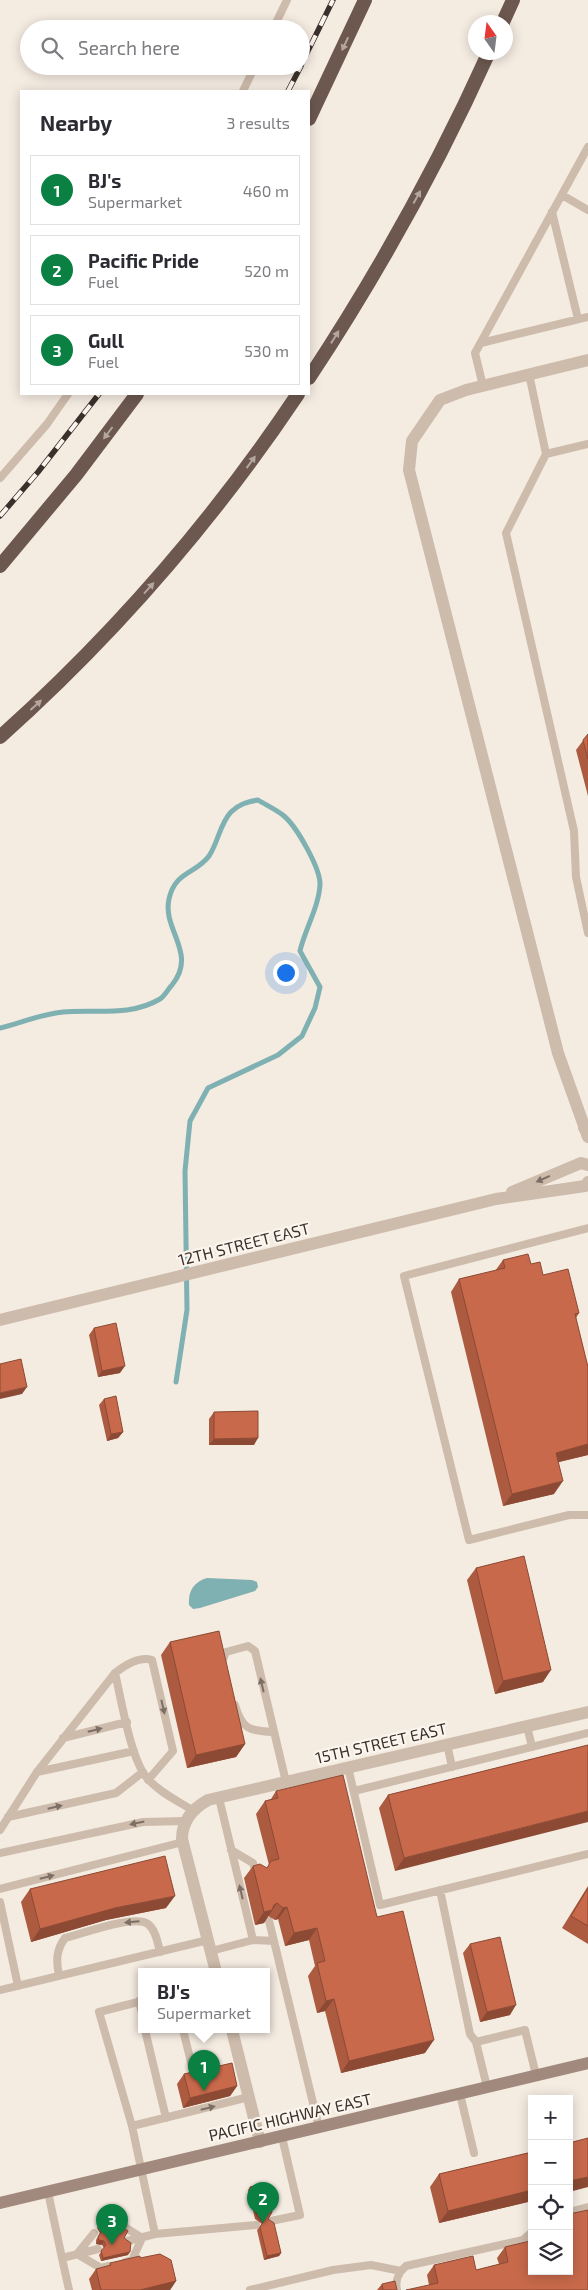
<!DOCTYPE html>
<html lang="en">
<head>
<meta charset="utf-8">
<style>
	:root { --surface:#fff; --page:#f2f2f3; --text:#2b2b33; --muted:#7c7c81; --line:#e1e1e2; --accent:#0b8043 }
	body { margin:0; font-family:"Exo 2",sans-serif; background:var(--page); color:var(--text) }
	.controls { position:absolute; right:15px; bottom:15px; display:grid; overflow:hidden; border-radius:0px; box-shadow:0 2px 12px #0003 }
	.controls button { width:45px; height:45px; display:grid; place-items:center; padding:0; border:0; border-bottom:1px solid var(--line); background:var(--surface); color:var(--text); font:25px sans-serif }
	.compass { position:absolute; left:468px; top:15px; width:45px; height:45px; border-radius:50%; background:var(--surface); box-shadow:0 2px 12px #0003; rotate:346deg }
	.you { position:absolute; left:285px; top:972px; width:18px; height:18px; margin:-12px; border:4px solid #fff; border-radius:50%; background:#1a73e8; box-shadow:0 0 0 8px #1a73e833 }
	.badge { display:grid; place-items:center; width:32px; height:32px; border-radius:50%; background:var(--accent); color:#fff; font-size:16px; font-weight:700 }
	.pin { position:absolute; translate:-50% -41px; filter:drop-shadow(0 1px 2px #0008) }
	.pin::after { content:''; position:absolute; top:26px; width:18px; height:15px; background:inherit; clip-path:polygon(0 0,100% 0,50% 100%) }
	.popup { position:absolute; left:138px; top:1968px; width:132px; height:65px; box-sizing:border-box; display:grid; place-content:center; border-radius:0px; background:var(--surface); filter:drop-shadow(0 1px 4px #0005); font-size:16px; white-space:nowrap; color:var(--muted) }
	.popup b { font-size:19px; color:var(--text) }
	.popup::after { content:''; position:absolute; left:50%; top:100%; margin-left:-10px; border:10px solid transparent; border-top-color:var(--surface) }
	.list { margin:0; padding:0; list-style:none }
	h2 { display:flex; justify-content:space-between; align-items:center; height:65px; margin:0; padding:0 20px; font-size:21px }
	h2 small { font-size:16px; font-weight:400; color:var(--muted) }
	.list li { display:grid; grid-template-columns:32px 1fr auto; gap:15px; align-items:center; box-sizing:border-box; height:70px; margin:0 10px 10px; padding:0 10px; border:1px solid var(--line); border-radius:0px }
	.list b { display:block; font-size:19px; white-space:nowrap }
	.list p { margin:0; font-size:16px; white-space:nowrap; color:var(--muted) }
	.list em { font-size:16px; font-style:normal; color:var(--muted) }
	.icon { flex:none; width:28px; height:28px; fill:none; stroke:currentColor; stroke-width:2; stroke-linecap:round; stroke-linejoin:round }
	.map { position:relative; flex:none; width:588px; height:2290px; overflow:hidden }
	.search { position:absolute; background:var(--surface); box-shadow:0 2px 12px #0003; left:20px; top:20px; width:290px; height:55px; display:flex; align-items:center; gap:12px; box-sizing:border-box; padding:0 18px; border-radius:28px; color:var(--muted); font-size:19px }
	.panel { position:absolute; background:var(--surface); box-shadow:0 2px 12px #0003; left:20px; top:90px; width:290px; height:305px; border-radius:0px }
	.map>svg:first-child { display:block }
	.water { fill:#7fb0b2 }
	.lines { fill:none; stroke-linecap:round; stroke-linejoin:round }
	.stream { stroke:#7fb0b2; stroke-width:5 }
	.service { stroke:#cdbbac; stroke-width:8 }
	.minor { stroke:#cdbbac; stroke-width:12 }
	.tertiary { stroke:#cdbbac; stroke-width:12 }
	.secondary { stroke:#a18a7d; stroke-width:12 }
	.trunk { stroke:#6c584f; stroke-width:14 }
	.rail-casing { stroke:#3b302b; stroke-width:5.5 }
	.rail { stroke:#fbf5ee; stroke-width:4; stroke-dasharray:11; stroke-linecap:butt }
	.wall { fill:#ac5a40 }
	.shaded-wall { fill:#8c4a34 }
	.building { fill:#c8694b; stroke:#8c4a34 }
	.oneway { fill:#b4a69e }
	.oneway2 { fill:#7d6f65 }
	.labels { text-anchor:middle; stroke-width:4.5; stroke-linejoin:round; paint-order:stroke }
	.street-label { font-size:16px; fill:#3b302b; stroke:#fbf5ee }
</style>
</head>
<body>
<div class="map">
<svg width="588" height="2290" viewBox="0 0 588 2290">
	<rect width="100%" height="100%" fill="#f4ebe1"/>
	<path class="water" d="M207,1578L252,1580L257,1582L258,1587L255,1591L200,1608L193,1609L189,1605C188,1592 193,1582 207,1578Z"/>
	<g class="lines">
		<path class="stream" d="M0,1028C20,1023 42,1014 63,1012C95,1009 130,1017 160,999C165,996 168,989 172,985C198,953 162,930 169,899C175,871 196,874 209,856C218,843 220,823 231,812C239,804 247,802 258,800C266,805 277,810 284,816C297,827 320,868 320,884C319,907 305,929 300,951L320,987L315,1008L302,1036L278,1055L208,1088L190,1121L185,1171L187,1310L176,1382"/>
		<path class="service" d="M273,29L287,0
			M243,91L255,66
			M562,195L588,210
			M552,212L578,319
			M481,343L588,317
			M529,374L546,454
			M483,386L475,353L588,147
			M588,444L546,454L506,533L574,831L576,877L588,933
			M0,478L47,424L68,394
			M588,1228L404,1276L469,1540L569,1515H588
			M222,1662L226,1652L248,1646L255,1651L286,1782
			M115,1673C121,1698 131,1762 148,1779C159,1792 178,1801 192,1810
			M235,1705C242,1729 249,1731 273,1732
			M527,1726L532,1747
			M63,1738L127,1722
			M447,1744L452,1767
			M348,1767L380,1905L588,1854
			M37,1772L134,1751
			M354,1791L588,1733
			M219,1798L253,1940
			M8,1817L116,1793L143,1772
			M0,1830L37,1772L115,1673C125,1665 139,1656 152,1660L173,1751L148,1780
			M231,1850L253,1863L256,1873
			M0,1853L143,1822L186,1821
			M0,1889L183,1842
			M440,1890L470,2034L476,2042L525,2030L536,2075
			M0,1902L18,1986
			M269,1921L274,1941
			M211,1951L253,1940L274,1941L319,2128
			M59,1975C56,1961 56,1950 65,1938C82,1934 134,1914 148,1924C156,1930 158,1944 160,1952
			M0,1990L208,1940
			M139,2001L142,2013
			M142,2001L99,2012L132,2126L155,2234
			M145,2030L166,2118
			M183,2030L194,2074
			M476,2042L487,2087
			M460,2094L474,2153
			M132,2126L249,2097
			M48,2192L62,2258L98,2249
			M569,2212L588,2207
			M271,2221L300,2215L282,2137
			M123,2226L142,2238L132,2260L125,2262
			M94,2233L77,2254L101,2268L109,2266
			M127,2241L155,2234L256,2225
			M62,2258L69,2290
			M250,2290L333,2270L371,2265L401,2271
			M397,2290C395,2280 398,2273 406,2266L523,2240L532,2232"/>
		<path class="minor" d="M588,360L466,390L440,400L412,441L409,470L558,1053L588,1137
			M216,1972L182,1839C182,1821 192,1809 208,1800L588,1712
			M232,2030L260,2142"/>
		<path class="tertiary" d="M584,1128H588
			M512,1192L581,1163L588,1165
			M0,1320L496,1199L585,1186L588,1182"/>
		<path class="secondary" d="M0,2203L588,2063"/>
		<path class="trunk" d="M503,22L513,0
			M309,119L365,0
			M309,378C377,275 438,165 489,52
			M0,566L76,475L137,394
			M0,737C114,635 213,521 298,394"/>
		<g class="rail-casing">
			<path id="rail" d="M301,65L333,0
				M288,91L301,66
				M0,516L38,472L99,394"/>
		</g>
		<use href="#rail" class="rail"/>
	</g>
	<path class="wall" d="M588,734V796L576,750Z
		M503,1260L531,1264L579,1313L576,1318L588,1455L558,1462L554,1494L503,1506L451,1292L459,1279L495,1271Z
		M94,1328L120,1373L98,1377L89,1335Z
		M104,1399L123,1432L118,1438L107,1441L99,1405Z
		M214,1412L254,1445H209V1419Z
		M476,1568L543,1682L495,1694L467,1580Z
		M170,1642L245,1744L236,1757L187,1768L161,1655Z
		M588,1745L395,1871L379,1808L388,1795Z
		M276,1791L377,1917L425,2053L341,2073L325,2011L317,2013L308,1976L315,1966L309,1940L285,1946L278,1919L275,1920L268,1916L264,1923L255,1925L244,1878L253,1866L267,1868L269,1865L256,1814L265,1801L271,1799Z
		M588,1886V1944L562,1928Z
		M30,1889L166,1908L106,1920L31,1942L21,1902Z
		M470,1944L510,2015L480,2022L463,1953Z
		M184,2074L237,2086L230,2096L183,2108L177,2084Z
		M532,2152V2201L439,2223L430,2187L439,2174Z
		M250,2187L268,2219L281,2253L279,2256L264,2260L257,2230L262,2224L255,2219L248,2190Z
		M99,2225L121,2226L128,2255L101,2261L99,2255L104,2248L102,2245L96,2244V2240L100,2233L97,2228Z
		M505,2247L532,2271L588,2290L429,2285L427,2275L434,2265L476,2270L499,2264L497,2258Z
		M140,2258L176,2281L170,2290H92L89,2279L96,2269L109,2266L110,2263Z
		M382,2284L397,2290H377Z"/>
	<path class="shaded-wall" d="M125,1366L120,1373L98,1377L102,1371Z
		M27,1387L22,1394L0,1399V1393Z
		M123,1432L118,1438L107,1441L111,1434Z
		M258,1438L254,1445H209L214,1439Z
		M588,1444V1455L547,1465L556,1453Z
		M563,1481L554,1494L503,1506L512,1494Z
		M551,1670L543,1682L495,1694L503,1681Z
		M245,1744L236,1757L187,1768L196,1755Z
		M588,1811V1822L395,1871L404,1858Z
		M175,1896L166,1908L106,1920L31,1942L40,1929L115,1908Z
		M277,1903L264,1923L255,1925L264,1912Z
		M287,1907L278,1919L275,1920L283,1908Z
		M317,1928L309,1940L285,1946L294,1933Z
		M334,1999L325,2011L317,2013L326,2001Z
		M516,2005L510,2015L480,2022L487,2012Z
		M434,2040L425,2053L341,2073L349,2061Z
		M237,2086L230,2096L183,2108L190,2098Z
		M588,2177V2187L569,2192V2181Z
		M532,2190V2201L439,2223L448,2211Z
		M99,2240L104,2241L102,2245L96,2244Z
		M130,2252L128,2255L101,2261L103,2258Z
		M281,2253L279,2256L264,2260L267,2256Z
		M176,2281L170,2290H140Z"/>
	<path class="building" d="M588,734V759L583,740Z
		M528,1254L531,1264L540,1262L543,1275L568,1269L579,1313L575,1314L588,1367V1444L556,1453L563,1481L512,1494L459,1279L505,1268L503,1260Z
		M116,1323L125,1366L102,1371L94,1328Z
		M21,1359L27,1387L0,1393V1364Z
		M116,1396L123,1432L111,1434L104,1399Z
		M258,1411V1438L214,1439V1412Z
		M524,1556L551,1670L503,1681L476,1568Z
		M219,1631L245,1744L196,1755L170,1642Z
		M588,1745V1811L404,1858L388,1795Z
		M343,1775L377,1917L403,1911L434,2040L349,2061L334,1999L326,2001L317,1963L325,1961L317,1928L294,1933L287,1907L283,1908L277,1903L274,1905L272,1910L264,1912L253,1866L260,1864L267,1868L271,1861L279,1859L265,1801L278,1798L276,1791Z
		M165,1856L175,1896L115,1908L40,1929L30,1889Z
		M588,1888V1926L571,1916Z
		M500,1937L516,2005L487,2012L470,1944Z
		M232,2063L237,2086L190,2098L184,2074Z
		M588,2138V2177L569,2181V2143Z
		M532,2152V2190L448,2211L439,2174Z
		M265,2183L272,2212L268,2219L274,2223L281,2253L267,2256L260,2227L264,2221L257,2216L250,2187Z
		M588,2210V2290H406L438,2283L434,2265L473,2256L476,2270L508,2262L505,2247L530,2241L532,2246V2271H569V2214Z
		M121,2220V2226L128,2231L124,2238L131,2243L130,2252L103,2258L101,2251L106,2245L104,2241L99,2240L98,2237L102,2230L99,2225Z
		M160,2254L171,2260L176,2281L140,2290H101L96,2269L111,2265L110,2263L140,2256V2258Z
		M395,2281L397,2290H383L382,2284Z"/>
	<defs><path id="oneway-solid" d="M-6-.8H1V-3.2L6.5 0L1 3.2V.8H-6Z" transform="scale(1.25)"/></defs>
	<g class="oneway">
		<use href="#oneway-solid" transform="translate(345 44) rotate(115)"/>
		<use href="#oneway-solid" transform="translate(417 197) rotate(-61)"/>
		<use href="#oneway-solid" transform="translate(335 337) rotate(-58)"/>
		<use href="#oneway-solid" transform="translate(108 433) rotate(127)"/>
		<use href="#oneway-solid" transform="translate(251 462) rotate(-54)"/>
		<use href="#oneway-solid" transform="translate(149 588) rotate(-48)"/>
		<use href="#oneway-solid" transform="translate(36 705) rotate(-42)"/>
	</g>
	<g class="oneway2">
		<use href="#oneway-solid" transform="translate(543 1179) rotate(156)"/>
		<use href="#oneway-solid" transform="translate(262 1685) rotate(-103)"/>
		<use href="#oneway-solid" transform="translate(163 1707) rotate(77)"/>
		<use href="#oneway-solid" transform="translate(95 1730) rotate(-14)"/>
		<use href="#oneway-solid" transform="translate(55 1807) rotate(-13)"/>
		<use href="#oneway-solid" transform="translate(137 1823) rotate(168)"/>
		<use href="#oneway-solid" transform="translate(47 1877) rotate(-14)"/>
		<use href="#oneway-solid" transform="translate(241 1892) rotate(-103)"/>
		<use href="#oneway-solid" transform="translate(132 1922) rotate(175)"/>
		<use href="#oneway-solid" transform="translate(208 2108) rotate(-14)"/>
	</g>
	<g class="labels">
		<g class="street-label">
			<text transform="translate(244 1244) rotate(-14)" y="6">12TH STREET EAST</text>
			<text transform="translate(381 1743) rotate(-13)" y="6">15TH STREET EAST</text>
			<text transform="translate(290 2117) rotate(-13)" y="6">PACIFIC HIGHWAY EAST</text>
		</g>
	</g>
</svg>
<div class="controls">
<button>+</button>
<button>−</button>
<button><svg class="icon" aria-label="locate" viewBox="0 0 24 24"><circle cx="12" cy="12" r="6"/><path d="M12 2v4M12 18v4M2 12h4M18 12h4"/></svg></button>
<button><svg class="icon" aria-label="layers" viewBox="0 0 24 24"><path d="M12 4l9 5-9 5-9-5zM3 14l9 5 9-5"/></svg></button>
</div>
<svg class="compass" viewBox="-18 -18 36 36"><path d="M0-13l5 13h-10z" fill="#e53935"/><path d="M0 13l5-13h-10z" fill="#7c7c81"/></svg>
<div class="you"></div>
<div class="pin badge" style="left:204px;top:2091px">1</div>
<div class="popup"><b>BJ's</b>Supermarket</div>
<div class="pin badge" style="left:263px;top:2223px">2</div>
<div class="pin badge" style="left:112px;top:2245px">3</div>
<div class="search"><svg class="icon" aria-label="search" viewBox="0 0 24 24"><circle cx="10" cy="10" r="6"/><path d="M15 15l6 6"/></svg>Search here</div>
<section class="panel">
<h2>Nearby<small>3 results</small></h2>
<ul class="list">
<li><span class="badge">1</span><div><b>BJ's</b><p>Supermarket</p></div><em>460 m</em></li>
<li><span class="badge">2</span><div><b>Pacific Pride</b><p>Fuel</p></div><em>520 m</em></li>
<li><span class="badge">3</span><div><b>Gull</b><p>Fuel</p></div><em>530 m</em></li>
</ul>
</section>
</div>
</body>
</html>
